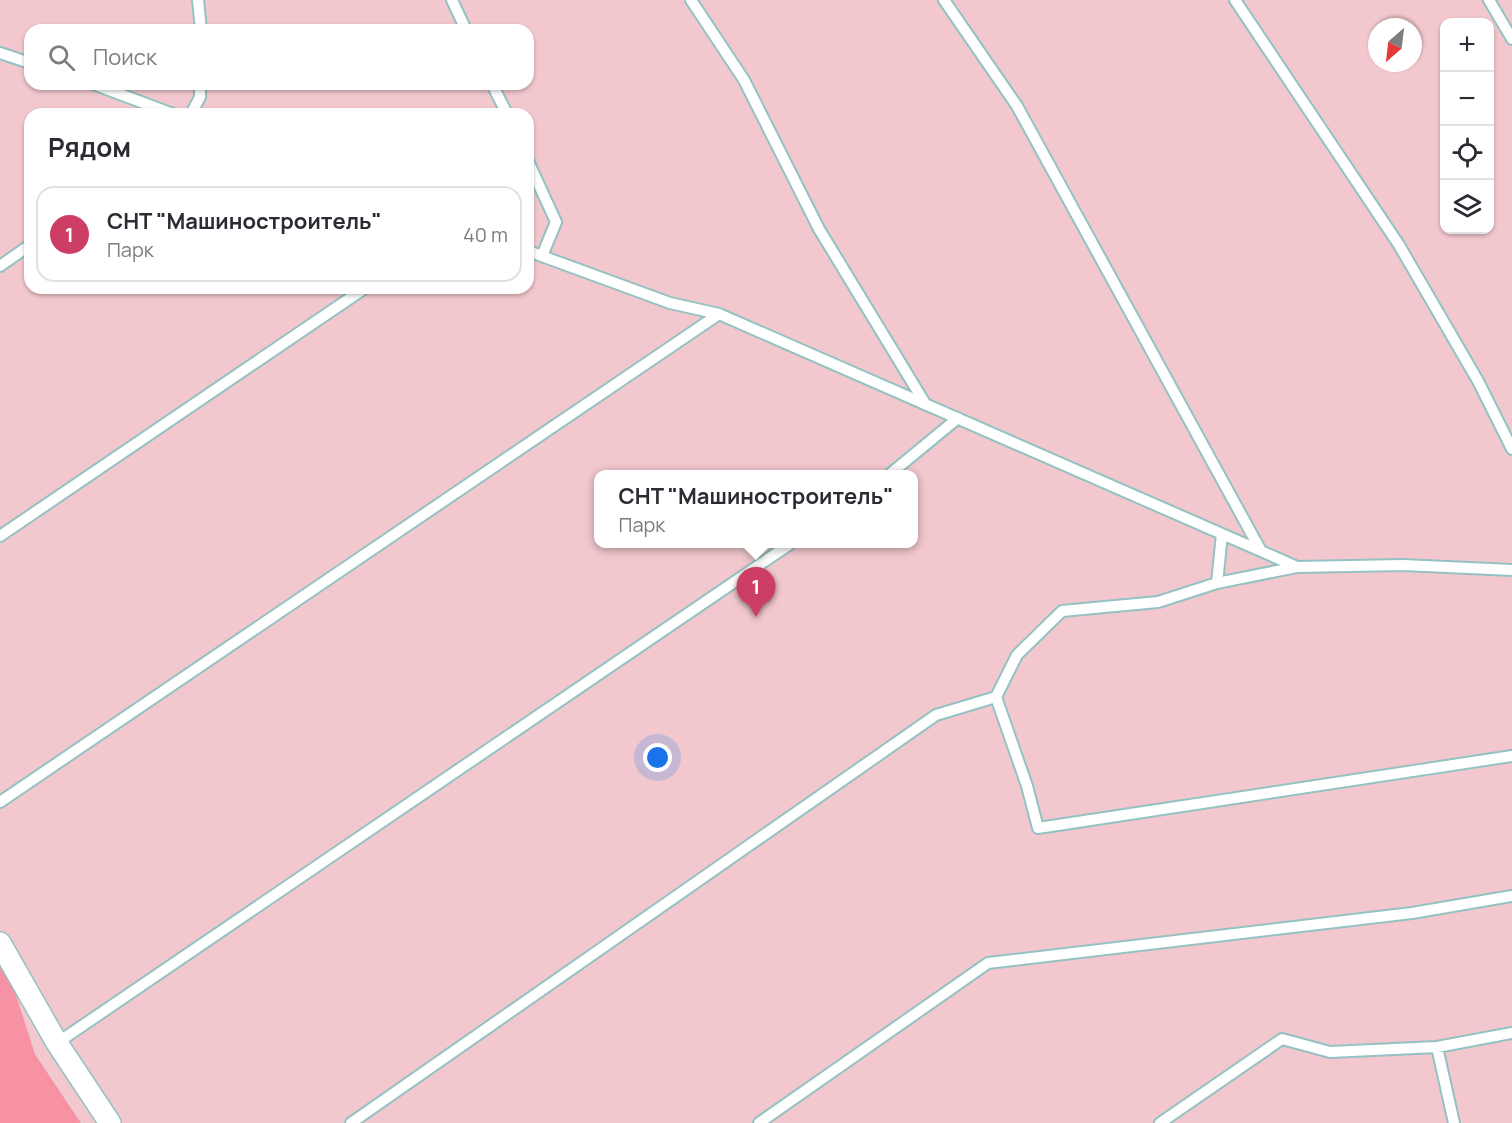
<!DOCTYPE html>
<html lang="ru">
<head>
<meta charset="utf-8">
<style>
	:root { --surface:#fff; --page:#f7f7f7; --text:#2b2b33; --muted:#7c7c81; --line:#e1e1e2; --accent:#cd3e64 }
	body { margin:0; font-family:Manrope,sans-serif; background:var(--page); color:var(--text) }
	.controls { position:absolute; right:18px; top:18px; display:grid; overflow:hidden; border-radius:12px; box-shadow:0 2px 4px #0004 }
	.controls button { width:54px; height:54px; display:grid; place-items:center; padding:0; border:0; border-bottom:2px solid var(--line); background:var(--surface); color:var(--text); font:30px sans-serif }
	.compass { position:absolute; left:1368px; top:18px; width:54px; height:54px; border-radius:50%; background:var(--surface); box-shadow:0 2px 4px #0004; rotate:208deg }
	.you { position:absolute; left:658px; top:758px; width:21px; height:21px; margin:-15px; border:4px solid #fff; border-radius:50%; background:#1a73e8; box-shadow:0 0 0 9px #1a73e833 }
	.badge { display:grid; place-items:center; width:39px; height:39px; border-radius:50%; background:var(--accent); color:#fff; font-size:20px; font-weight:700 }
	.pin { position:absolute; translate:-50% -50px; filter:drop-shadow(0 2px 3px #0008) }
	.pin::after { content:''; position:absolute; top:32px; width:21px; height:18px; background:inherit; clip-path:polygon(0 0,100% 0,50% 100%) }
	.popup { position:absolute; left:594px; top:470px; width:324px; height:78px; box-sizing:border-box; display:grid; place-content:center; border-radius:12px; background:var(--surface); filter:drop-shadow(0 2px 4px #0005); font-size:20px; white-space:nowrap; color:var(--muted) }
	.popup b { font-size:22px; color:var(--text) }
	.popup::after { content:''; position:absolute; left:50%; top:100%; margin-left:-12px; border:12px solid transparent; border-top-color:var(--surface) }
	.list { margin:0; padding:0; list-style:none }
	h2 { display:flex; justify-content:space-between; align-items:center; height:78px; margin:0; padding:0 24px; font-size:26px }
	h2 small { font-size:20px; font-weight:400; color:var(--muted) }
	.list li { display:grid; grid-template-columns:39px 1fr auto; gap:18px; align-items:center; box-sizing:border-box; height:96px; margin:0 12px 12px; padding:0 12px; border:2px solid var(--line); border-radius:18px }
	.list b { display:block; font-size:22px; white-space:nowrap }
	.list p { margin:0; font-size:20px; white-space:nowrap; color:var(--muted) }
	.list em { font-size:20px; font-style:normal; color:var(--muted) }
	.icon { flex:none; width:33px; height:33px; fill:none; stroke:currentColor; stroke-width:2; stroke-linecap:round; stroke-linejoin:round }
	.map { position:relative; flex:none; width:1512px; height:1123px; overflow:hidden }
	.search { position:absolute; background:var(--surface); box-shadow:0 2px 4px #0004; left:24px; top:24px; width:510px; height:66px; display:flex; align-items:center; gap:15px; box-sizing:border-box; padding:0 21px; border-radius:18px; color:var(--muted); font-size:22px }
	.panel { position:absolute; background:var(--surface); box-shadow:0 2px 4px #0004; left:24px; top:108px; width:510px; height:186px; border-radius:18px }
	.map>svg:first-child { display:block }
	.green { fill:#f2c8ce; fill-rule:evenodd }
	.forest { fill:#f792a4 }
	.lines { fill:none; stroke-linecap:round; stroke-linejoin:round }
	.service-casing { stroke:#94c2c3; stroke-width:14 }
	.minor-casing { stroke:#94c2c3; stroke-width:24 }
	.service { stroke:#fff; stroke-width:10 }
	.minor { stroke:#fff; stroke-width:21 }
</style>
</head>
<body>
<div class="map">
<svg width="1512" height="1123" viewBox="0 0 1512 1123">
	<rect width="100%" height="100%" fill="#c8f8f9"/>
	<path class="green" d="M0,0H1512V1123H81L35,1054L0,945ZM1444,22H1490V230H1444ZM1377,27H1413V63H1377ZM30,30H528V84H30ZM30,114H528V288H30ZM598,474H914V544H598Z"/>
	<path class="forest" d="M0,945L35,1054L81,1123H0Z"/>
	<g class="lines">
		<g class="service-casing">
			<path id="service" d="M198,0L201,30
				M452,0L466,30
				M691,0L744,80L819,229L926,405
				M1235,0L1399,245L1478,381L1512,449
				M1489,0L1512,39
				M0,53L30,63
				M93,84L173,114
				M492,84L507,114
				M191,114L200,97V84
				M528,161L556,222L542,256
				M528,251L670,303L719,314
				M0,266L30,245
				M890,474L958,418
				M1222,534L1217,583L1158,602L1062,611L1017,655L996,697L1027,786L1038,828L1512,756
				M0,536L365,288
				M1261,551L1297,567L1403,565L1512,570
				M1217,583L1297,567
				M0,802L719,314L1261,551L1017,106L944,0
				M57,1043L790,544
				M1437,1047L1454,1123
				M351,1123L936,715L996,697
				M759,1123L988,963L1412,913L1512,896
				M1160,1123L1282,1039L1330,1052L1437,1047L1512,1033"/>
		</g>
		<g class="minor-casing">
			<path id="minor" d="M0,943L57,1043L110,1123"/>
		</g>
		<use href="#service" class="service"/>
		<use href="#minor" class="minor"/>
	</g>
</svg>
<div class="controls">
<button>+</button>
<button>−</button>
<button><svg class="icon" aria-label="locate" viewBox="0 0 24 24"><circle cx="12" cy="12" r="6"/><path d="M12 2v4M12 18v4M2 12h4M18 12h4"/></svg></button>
<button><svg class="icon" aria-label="layers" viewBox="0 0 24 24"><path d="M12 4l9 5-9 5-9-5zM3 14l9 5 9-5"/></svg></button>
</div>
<svg class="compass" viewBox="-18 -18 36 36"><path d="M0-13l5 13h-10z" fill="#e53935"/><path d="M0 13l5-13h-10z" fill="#7c7c81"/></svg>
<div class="you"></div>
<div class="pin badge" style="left:756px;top:617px">1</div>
<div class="popup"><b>СНТ &quot;Машиностроитель&quot;</b>Парк</div>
<div class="search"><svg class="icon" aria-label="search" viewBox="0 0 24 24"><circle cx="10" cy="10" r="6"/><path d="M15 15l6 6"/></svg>Поиск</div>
<section class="panel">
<h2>Рядом<small></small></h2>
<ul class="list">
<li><span class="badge">1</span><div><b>СНТ &quot;Машиностроитель&quot;</b><p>Парк</p></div><em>40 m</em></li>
</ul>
</section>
</div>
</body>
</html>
